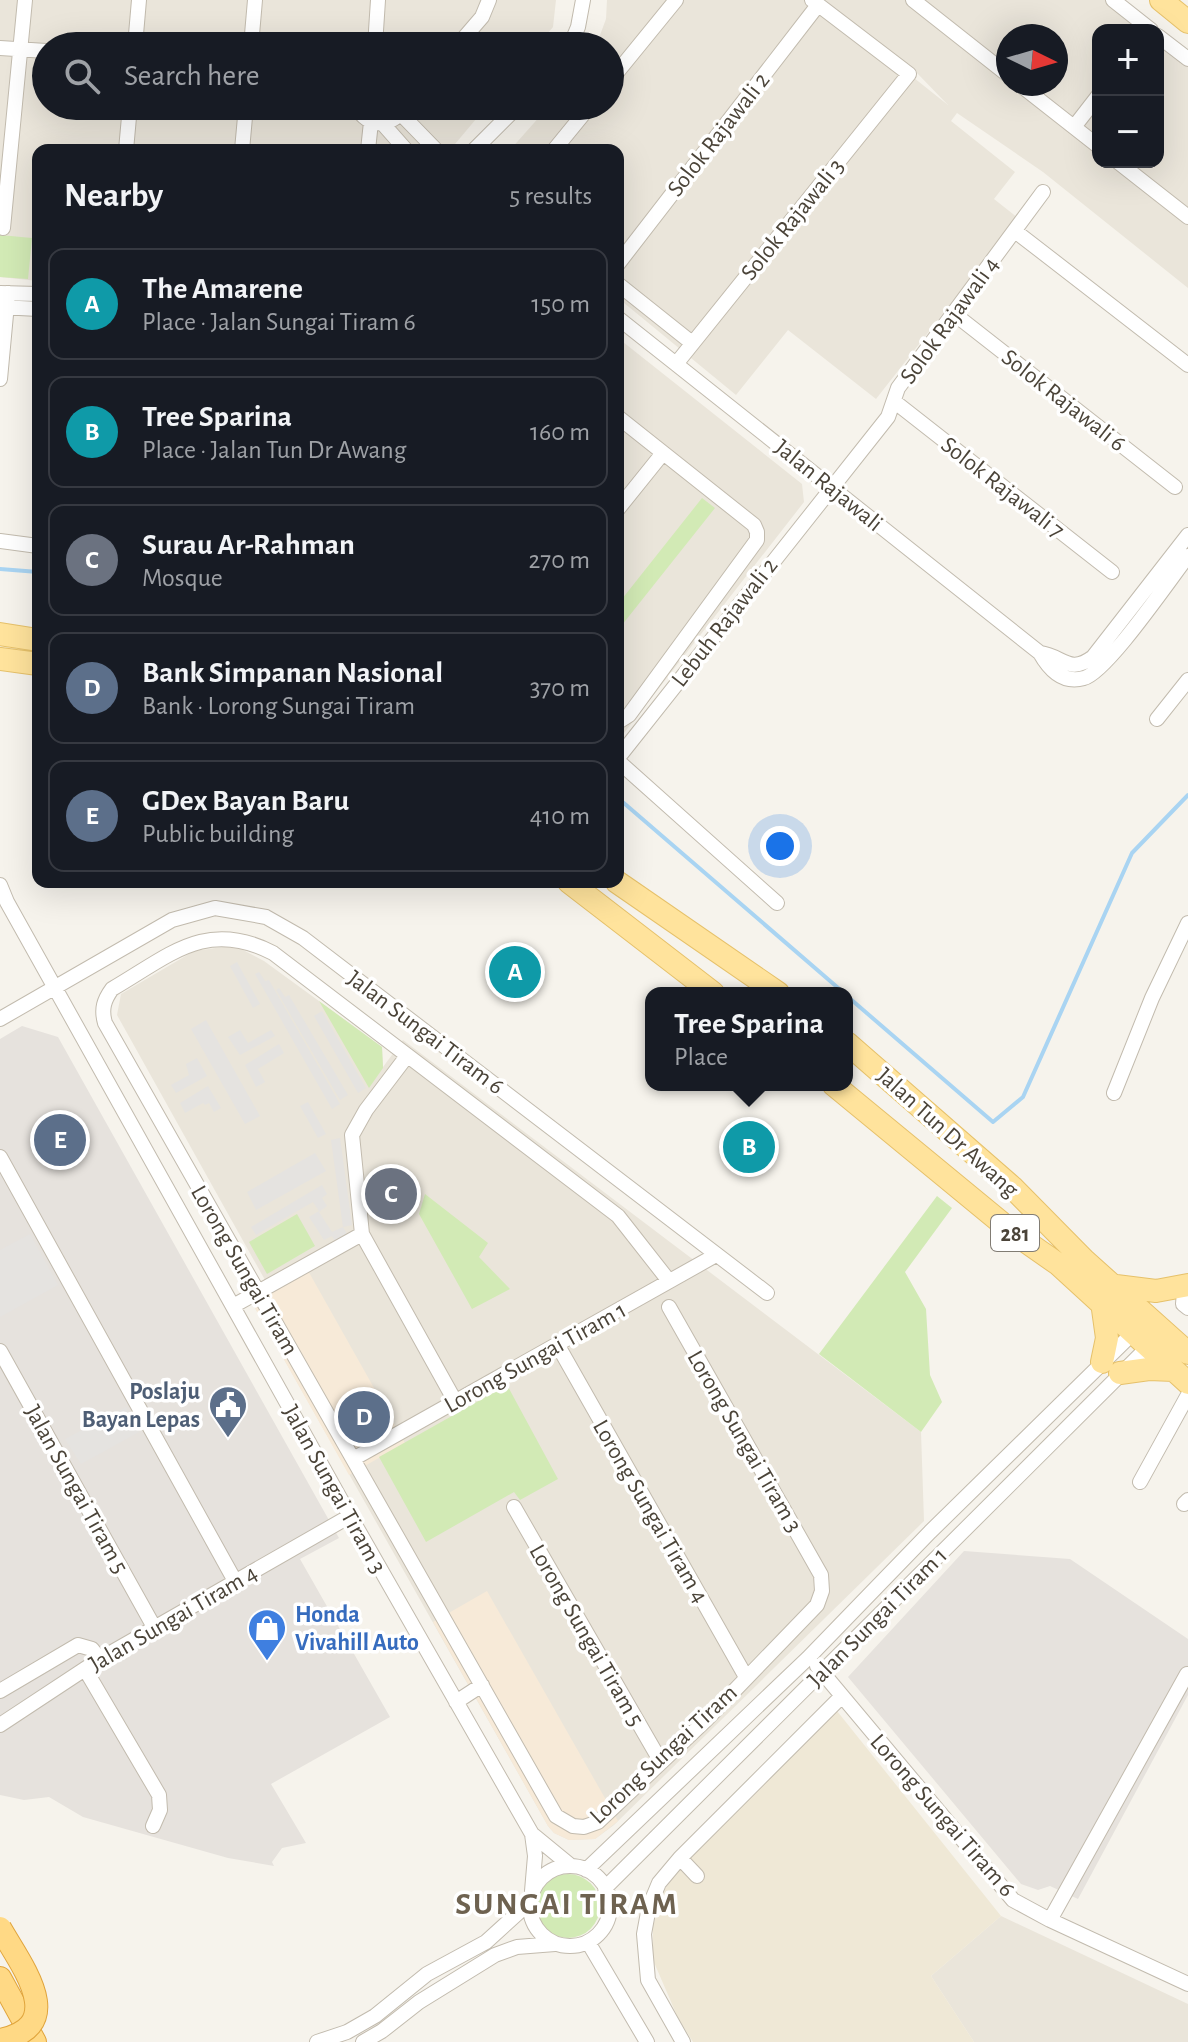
<!DOCTYPE html>
<html lang="en">
<head>
<meta charset="utf-8">
<style>
	:root { --surface:#171b24; --page:#20242c; --text:#f1f3f6; --muted:#9ea1a6; --line:#363941; --accent:#fc3f1d }
	body { margin:0; font-family:"Alegreya Sans",sans-serif; background:var(--page); color:var(--text) }
	.controls { position:absolute; right:24px; top:24px; display:grid; overflow:hidden; border-radius:16px; box-shadow:0 8px 32px #0002 }
	.controls button { width:72px; height:72px; display:grid; place-items:center; padding:0; border:0; border-bottom:2px solid var(--line); background:var(--surface); color:var(--text); font:40px sans-serif }
	.compass { position:absolute; left:996px; top:24px; width:72px; height:72px; border-radius:50%; background:var(--surface); box-shadow:0 8px 32px #0002; rotate:95deg }
	.you { position:absolute; left:780px; top:846px; width:28px; height:28px; margin:-20px; border:6px solid #fff; border-radius:50%; background:#1a73e8; box-shadow:0 0 0 12px #1a73e833 }
	.badge { display:grid; place-items:center; width:52px; height:52px; border-radius:50%; background:var(--accent); color:#fff; font-size:26px; font-weight:700 }
	.pin { position:absolute; translate:-50% -50%; border:4px solid #fff; box-shadow:0 2px 8px #0006 }
	.popup { position:absolute; left:645px; top:987px; width:208px; height:104px; box-sizing:border-box; display:grid; place-content:center; border-radius:16px; background:var(--surface); filter:drop-shadow(0 2px 6px #0005); font-size:26px; white-space:nowrap; color:var(--muted) }
	.popup b { font-size:30px; color:var(--text) }
	.popup::after { content:''; position:absolute; left:50%; top:100%; margin-left:-16px; border:16px solid transparent; border-top-color:var(--surface) }
	.list { margin:0; padding:0; list-style:none }
	h2 { display:flex; justify-content:space-between; align-items:center; height:104px; margin:0; padding:0 32px; font-size:34px }
	h2 small { font-size:26px; font-weight:400; color:var(--muted) }
	.list li { display:grid; grid-template-columns:52px 1fr auto; gap:24px; align-items:center; box-sizing:border-box; height:112px; margin:0 16px 16px; padding:0 16px; border:2px solid var(--line); border-radius:16px }
	.list b { display:block; font-size:30px; white-space:nowrap }
	.list p { margin:0; font-size:26px; white-space:nowrap; color:var(--muted) }
	.list em { font-size:26px; font-style:normal; color:var(--muted) }
	.icon { flex:none; width:44px; height:44px; fill:none; stroke:currentColor; stroke-width:2; stroke-linecap:round; stroke-linejoin:round }
	.map { position:relative; flex:none; width:1188px; height:2042px; overflow:hidden }
	.search { position:absolute; background:var(--surface); box-shadow:0 8px 32px #0002; left:32px; top:32px; width:592px; height:88px; display:flex; align-items:center; gap:20px; box-sizing:border-box; padding:0 28px; border-radius:44px; color:var(--muted); font-size:30px }
	.panel { position:absolute; background:var(--surface); box-shadow:0 8px 32px #0002; left:32px; top:144px; width:592px; height:744px; border-radius:16px }
	.map>svg:first-child { display:block }
	.residential { fill:#eae5da; fill-rule:evenodd }
	.commercial { fill:#f7ead8 }
	.industrial { fill:#e6e2dd }
	.education { fill:#efe8d6 }
	.green { fill:#d2eab5 }
	.parking { fill:#e5e3e0 }
	.lines { fill:none; stroke-linecap:round; stroke-linejoin:round }
	.stream { stroke:#a9d4f2; stroke-width:4 }
	.minor-casing { stroke:#c2bbae; stroke-width:16 }
	.primary-casing { stroke:#e6c16a; stroke-width:24 }
	.trunk-casing { stroke:#e0a43c; stroke-width:24 }
	.minor { stroke:#fff; stroke-width:14 }
	.primary { stroke:#ffe39c; stroke-width:22 }
	.trunk { stroke:#ffd985; stroke-width:22 }
	.trunk-bridge-casing { stroke:#e0a43c; stroke-width:24; stroke-linecap:butt }
	.trunk-bridge { stroke:#ffd985; stroke-width:22 }
	.labels { text-anchor:middle; stroke-width:7; stroke-linejoin:round; paint-order:stroke }
	.shield { fill:#fff; stroke:#817c74; stroke-width:2 }
	.shield-label { font-size:22px; font-weight:bold; fill:#4b4439 }
	.street-label { font-size:24px; fill:#4b4439; stroke:#fff }
	.service-label { font-size:24px; font-weight:bold; fill:#4e5e75; stroke:#fff; text-anchor:end }
	.shop-label { font-size:24px; font-weight:bold; fill:#366cbe; stroke:#fff; text-anchor:start }
	.district-label { font-size:32px; font-weight:bold; letter-spacing:2px; fill:#6e6250; stroke:#fff }
</style>
</head>
<body>
<div class="map">
<svg width="1188" height="2042" viewBox="0 0 1188 2042">
	<rect width="100%" height="100%" fill="#f6f3ec"/>
	<path class="residential" d="M0,0H556L553,27L537,46H46V106H487L450,150H38V281L0,277Z
		M607,0H816L948,105L916,72L818,0H1118L1158,30H1098V162H1158V30L1188,53V288L1043,172L957,113L951,121L1015,172L994,199L1018,218L876,399L788,330L736,395L618,298V150H510L549,106H610V46H596L606,19ZM1008,36H1056V84H1008Z
		M618,338L802,484L804,502L624,733H618Z
		M223,947L241,949L264,961L382,1047L383,1067L403,1040L921,1432L924,1521L614,1825L595,1839L569,1840L554,1833L548,1826L246,1292L265,1280L117,1015L121,994L194,951Z
		M1001,1916L1188,2004V2042H974L931,1976Z"/>
	<path class="commercial" d="M302,1260L405,1443L349,1475L246,1292Z
		M487,1591L618,1821L595,1839L569,1840L554,1833L548,1826L433,1622Z"/>
	<path class="industrial" d="M22,1026L58,1037L339,1538L300,1559L390,1717L271,1784L306,1843L282,1848L272,1862L274,1866L228,1858L83,1817L49,1797L24,1800L0,1795V1039Z
		M964,1551L1070,1559L1188,1639V1695L1078,1899L1050,1886L1038,1890L1021,1884L848,1677Z"/>
	<path class="education" d="M837,1711L1001,1916L931,1976L974,2042H693L678,2018L653,1960V1926L664,1890L691,1855Z"/>
	<path class="green" d="M0,235L32,238L28,279L0,277Z
		M702,498L715,508L618,630V604Z
		M319,1001L382,1047L383,1068L369,1088Z
		M425,1194L488,1243L479,1257L510,1289L472,1309L419,1214Z
		M937,1196L952,1208L905,1272L926,1309L930,1375L942,1402L921,1432L819,1354Z
		M297,1214L315,1246L267,1274L249,1242Z
		M507,1385L558,1479L520,1500L514,1492L426,1542L379,1457Z
		M536 1906a32 32 0 1 1 64 0a32 32 0 1 1-64 0Z"/>
	<path class="parking" d="M237,962L260,1004L253,1008L230,966Z
		M259,972L265,981L269,980L340,1104L332,1109L255,974Z
		M279,988L285,997L289,995L348,1095L340,1100L276,990Z
		M322,1011L366,1088L358,1093L314,1016Z
		M206,1020L260,1116L245,1124L191,1029Z
		M240,1030L248,1043L271,1030L275,1036L240,1055L228,1037Z
		M279,1044L284,1053L258,1069L265,1082L256,1087L245,1065Z
		M197,1058L207,1076L176,1093L171,1085L189,1075L186,1064Z
		M208,1086L221,1108L214,1112L209,1103L205,1105L203,1103L185,1113L180,1103Z
		M308,1102L326,1134L318,1138L300,1106Z
		M340,1138L352,1225L343,1227L347,1234L335,1241L332,1236L324,1240L309,1217L319,1211L313,1202L256,1235L251,1227L322,1185L327,1194L322,1198L327,1206L319,1212L332,1232L343,1227L331,1140Z
		M315,1153L326,1171L256,1210L247,1192Z
		M30,1234L58,1285L0,1317V1250Z
		M126,1407L139,1432L81,1464L65,1439Z"/>
	<g class="lines">
		<path class="stream" d="M0,569L38,572
			M618,798L844,993
			M847,996L993,1122L1023,1097L1132,853L1188,795"/>
		<g class="minor-casing">
			<path id="minor" d="M913,0L1008,75
				M1113,0L1151,30
				M1158,36L1188,59
				M135,46L139,0
				M251,46L255,0
				M375,46L378,0
				M457,46L482,17L489,0
				M570,46L578,27L583,0
				M0,48L46,51
				M610,81L676,0
				M1019,84L1098,146
				M356,106C367,129 393,129 405,106
				M401,114L436,150
				M383,124L406,150
				M1074,127L1098,96
				M126,150L130,106
				M242,150L246,106
				M368,150L371,122
				M474,150L518,106
				M554,150L590,106
				M1118,162L1188,217
				M3,228L25,0
				M1015,231L1188,365
				M618,264L818,5
				M618,284L692,343
				M0,293L38,294
				M0,307L38,309
				M953,313L1175,487
				M618,318L1040,653C1049,669 1063,684 1084,678C1106,673 1170,579 1188,556
				M676,364L909,74L812,0
				M0,379L8,293
				M895,402L1112,572
				M618,417L754,525L757,532V540L629,715L618,722
				M618,509L663,453
				M0,541L38,546
				M1040,653C1063,656 1069,675 1093,657L1188,535
				M1157,719L1188,680
				M618,758L888,417L898,388L1043,192
				M618,761L777,903
				M0,885L7,902L350,1516L532,1834L571,1866
				M0,1019L172,920L215,908L266,917L303,938L767,1293
				M407,1056L366,1110L352,1135L362,1234L455,1401
				M1114,1093L1152,998L1188,923
				M0,1157L235,1581
				M1188,1285L1184,1292L1183,1304L1188,1308
				M233,1306L362,1234
				M669,1307L821,1575L822,1591L817,1605L705,1721L598,1822L584,1827L573,1826L556,1816L105,1023C101,1009 104,1000 112,989C169,956 206,918 273,953L618,1216L669,1281
				M557,1344L746,1677
				M0,1351L154,1627
				M353,1459L716,1255
				M1140,1482L1188,1395
				M1184,1504L1188,1500
				M514,1507L661,1762
				M817,1666L1013,1900L1050,1920L1188,1984
				M85,1669L159,1795L160,1810L153,1826
				M0,1691L78,1645L92,1649L100,1659
				M456,1702L482,1685
				M0,1725L100,1659L350,1516
				M532,1834L535,1856L532,1891
				M680,1858L697,1876
				M530 1906a40 40 0 1 1 80 0a40 40 0 1 1-80 0Z
				M586,1870L808,1658L930,1532L1134,1332
				M605,1888L1149,1346
				M1050,1920L1187,1674
				M588,1942L647,2042
				M317,2042L347,2032L375,2016L427,1974L486,1942L530,1902
				M363,2042L382,2031L419,2002L495,1955L517,1947L555,1944
				M683,2042L648,1980L644,1934L649,1907L659,1883L680,1858L842,1696"/>
		</g>
		<g class="primary-casing">
			<path id="primary" d="M1161,0L1188,22
				M0,634L38,640
				M0,659L38,664
				M569,882L713,993
				M617,882L778,993
				M847,1043L1012,1187L1084,1260L1188,1353
				M834,1085L1015,1234L1058,1264L1188,1383
				M1116,1286L1156,1291L1188,1285
				M1102,1302L1107,1338L1102,1362
				M1120,1373L1149,1369L1174,1370"/>
		</g>
		<g class="trunk-casing">
			<path id="trunk" d="M0,1978L35,2042"/>
		</g>
		<use href="#minor" class="minor"/>
		<use href="#primary" class="primary"/>
		<use href="#trunk" class="trunk"/>
		<g class="trunk-bridge-casing">
			<path id="trunk-bridge" d="M0,1928C21,1965 70,2026 0,2040"/>
		</g>
		<use href="#trunk-bridge" class="trunk-bridge"/>
	</g>
	<defs>
		<g id="civic-pin" transform="scale(2)"><path d="M0 17L-7.5 6A9.5 9.5 0 1 1 7.5 6Z" fill="#5c6f8a" stroke="#fff"/><path d="M-.6-6.5H3V-4.5H.6V-3L4-1V1h2V6H-6V1h2V-1L-.6-3ZM-1.2 2.5V6h2.4V2.5Z" fill="#fff"/></g>
		<g id="shop-pin" transform="scale(2)"><path d="M0 17L-7.5 6A9.5 9.5 0 1 1 7.5 6Z" fill="#3f7fe0" stroke="#fff"/><path d="M-5-2.5h2.3a2.7 3.5 0 0 1 5.4 0H5L5.5 6h-11ZM-1.5-2.5h3a1.5 2.3 0 0 0-3 0Z" fill="#fff"/></g>
	</defs>
	<g fill-rule="evenodd">
		<use href="#civic-pin" x="228" y="1405"/>
		<use href="#shop-pin" x="267" y="1628"/>
	</g>
	<g class="labels">
		<rect class="shield" x="991" y="1215" width="48" height="36" rx="6"/>
		<g class="shield-label">
			<text x="1015" y="1241">281</text>
		</g>
		<g class="street-label">
			<text transform="translate(718 134) rotate(-52)" y="8">Solok Rajawali 2</text>
			<text transform="translate(792 219) rotate(-51)" y="8">Solok Rajawali 3</text>
			<text transform="translate(949 320) rotate(-54)" y="8">Solok Rajawali 4</text>
			<text transform="translate(1064 400) rotate(38)" y="8">Solok Rajawali 6</text>
			<text transform="translate(829 485) rotate(39)" y="8">Jalan Rajawali</text>
			<text transform="translate(1003 487) rotate(38)" y="8">Solok Rajawali 7</text>
			<text transform="translate(724 622) rotate(-52)" y="8">Lebuh Rajawali 2</text>
			<text transform="translate(426 1032) rotate(37)" y="8">Jalan Sungai Tiram 6</text>
			<text transform="translate(948 1132) rotate(42)" y="8">Jalan Tun Dr Awang</text>
			<text transform="translate(245 1270) rotate(60)" y="8">Lorong Sungai Tiram</text>
			<text transform="translate(535 1357) rotate(-29)" y="8">Lorong Sungai Tiram 1</text>
			<text transform="translate(745 1441) rotate(60)" y="8">Lorong Sungai Tiram 3</text>
			<text transform="translate(77 1489) rotate(61)" y="8">Jalan Sungai Tiram 5</text>
			<text transform="translate(335 1489) rotate(61)" y="8">Jalan Sungai Tiram 3</text>
			<text transform="translate(651 1511) rotate(60)" y="8">Lorong Sungai Tiram 4</text>
			<text transform="translate(877 1617) rotate(-45)" y="8">Jalan Sungai Tiram 1</text>
			<text transform="translate(173 1618) rotate(-30)" y="8">Jalan Sungai Tiram 4</text>
			<text transform="translate(587 1635) rotate(60)" y="8">Lorong Sungai Tiram 5</text>
			<text transform="translate(663 1754) rotate(-43)" y="8">Lorong Sungai Tiram</text>
			<text transform="translate(943 1815) rotate(49)" y="8">Lorong Sungai Tiram 6</text>
		</g>
		<g class="service-label">
			<text x="200" y="1399">Poslaju<tspan x="200" dy="28">Bayan Lepas</tspan></text>
		</g>
		<g class="shop-label">
			<text x="295" y="1622">Honda<tspan x="295" dy="28">Vivahill Auto</tspan></text>
		</g>
		<g class="district-label">
			<text x="567" y="1914">SUNGAI TIRAM</text>
		</g>
	</g>
</svg>
<div class="controls">
<button>+</button>
<button>−</button>
</div>
<svg class="compass" viewBox="-18 -18 36 36"><path d="M0-13l5 13h-10z" fill="#e53935"/><path d="M0 13l5-13h-10z" fill="#9ea1a6"/></svg>
<div class="you"></div>
<div class="pin badge" style="left:515px;top:972px;background:#0f9aa8">A</div>
<div class="pin badge" style="left:749px;top:1147px;background:#0f9aa8">B</div>
<div class="popup"><b>Tree Sparina</b>Place</div>
<div class="pin badge" style="left:391px;top:1194px;background:#6b7280">C</div>
<div class="pin badge" style="left:364px;top:1417px;background:#5c6f8a">D</div>
<div class="pin badge" style="left:60px;top:1140px;background:#5c6f8a">E</div>
<div class="search"><svg class="icon" aria-label="search" viewBox="0 0 24 24"><circle cx="10" cy="10" r="6"/><path d="M15 15l6 6"/></svg>Search here</div>
<section class="panel">
<h2>Nearby<small>5 results</small></h2>
<ul class="list">
<li><span class="badge" style="background:#0f9aa8">A</span><div><b>The Amarene</b><p>Place · Jalan Sungai Tiram 6</p></div><em>150 m</em></li>
<li><span class="badge" style="background:#0f9aa8">B</span><div><b>Tree Sparina</b><p>Place · Jalan Tun Dr Awang</p></div><em>160 m</em></li>
<li><span class="badge" style="background:#6b7280">C</span><div><b>Surau Ar-Rahman</b><p>Mosque</p></div><em>270 m</em></li>
<li><span class="badge" style="background:#5c6f8a">D</span><div><b>Bank Simpanan Nasional</b><p>Bank · Lorong Sungai Tiram</p></div><em>370 m</em></li>
<li><span class="badge" style="background:#5c6f8a">E</span><div><b>GDex Bayan Baru</b><p>Public building</p></div><em>410 m</em></li>
</ul>
</section>
</div>
</body>
</html>
